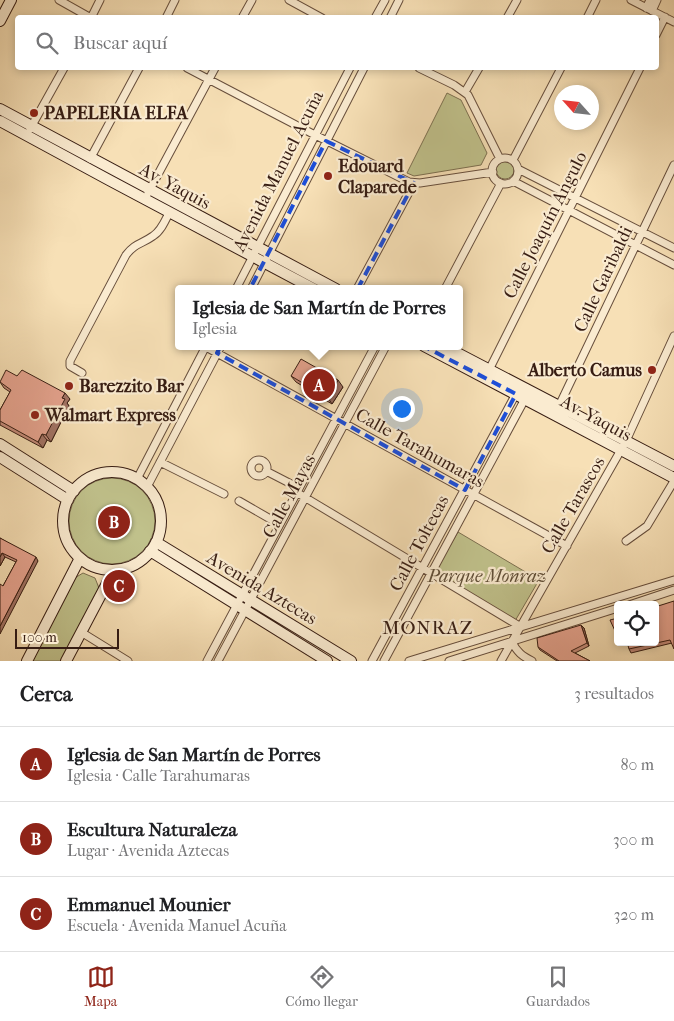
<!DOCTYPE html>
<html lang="es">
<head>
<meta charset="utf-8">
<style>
	:root { --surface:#fff; --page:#f2f2f2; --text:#202124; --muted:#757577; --line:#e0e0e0; --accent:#8f2418 }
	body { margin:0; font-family:"IM FELL French Canon",serif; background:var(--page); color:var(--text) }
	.controls { position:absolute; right:15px; bottom:15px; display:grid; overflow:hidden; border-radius:5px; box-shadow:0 2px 8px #0003 }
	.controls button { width:45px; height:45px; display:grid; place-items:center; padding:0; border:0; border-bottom:1px solid var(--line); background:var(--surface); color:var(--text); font:25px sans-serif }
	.compass { position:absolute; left:554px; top:85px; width:45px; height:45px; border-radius:50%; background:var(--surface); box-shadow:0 2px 8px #0003; rotate:297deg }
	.scale { position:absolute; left:15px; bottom:12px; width:104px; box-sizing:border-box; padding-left:5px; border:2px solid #371d13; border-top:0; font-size:14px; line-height:18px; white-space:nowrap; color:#371d13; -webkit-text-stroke:4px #faebd0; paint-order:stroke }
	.you { position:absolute; left:401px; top:408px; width:18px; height:18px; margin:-12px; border:4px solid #fff; border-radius:50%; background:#1a73e8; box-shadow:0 0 0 8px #1a73e833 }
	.badge { display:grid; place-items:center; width:32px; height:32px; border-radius:50%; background:var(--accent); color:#fff; font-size:16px; font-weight:700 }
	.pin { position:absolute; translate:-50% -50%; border:2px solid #fff; box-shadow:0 1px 5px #0006 }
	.popup { position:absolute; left:175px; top:285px; width:288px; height:65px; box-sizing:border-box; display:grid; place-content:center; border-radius:5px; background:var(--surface); filter:drop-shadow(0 1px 4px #0005); font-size:16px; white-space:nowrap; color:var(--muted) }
	.popup b { font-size:19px; color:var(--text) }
	.popup::after { content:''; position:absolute; left:50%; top:100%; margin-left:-10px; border:10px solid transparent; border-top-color:var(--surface) }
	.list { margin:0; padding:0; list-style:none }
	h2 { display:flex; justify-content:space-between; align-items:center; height:65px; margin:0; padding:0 20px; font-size:21px }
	h2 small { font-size:16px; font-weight:400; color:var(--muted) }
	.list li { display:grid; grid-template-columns:32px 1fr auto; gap:15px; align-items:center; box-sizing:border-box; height:75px; padding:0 20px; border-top:1px solid var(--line) }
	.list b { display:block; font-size:19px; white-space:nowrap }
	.list p { margin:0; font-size:16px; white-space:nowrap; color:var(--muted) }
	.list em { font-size:16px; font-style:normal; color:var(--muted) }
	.icon { flex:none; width:28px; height:28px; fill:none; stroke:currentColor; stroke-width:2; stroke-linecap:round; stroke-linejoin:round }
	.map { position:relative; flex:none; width:674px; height:661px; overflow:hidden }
	.search { position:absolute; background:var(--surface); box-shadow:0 2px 8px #0003; left:15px; right:15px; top:15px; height:55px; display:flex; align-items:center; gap:12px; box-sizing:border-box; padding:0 18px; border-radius:5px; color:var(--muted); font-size:19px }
	.sheet { height:290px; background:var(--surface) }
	nav { display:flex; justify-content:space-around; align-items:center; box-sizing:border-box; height:70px; border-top:1px solid var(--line); background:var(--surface); font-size:14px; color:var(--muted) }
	nav a { display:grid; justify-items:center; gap:2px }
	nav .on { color:var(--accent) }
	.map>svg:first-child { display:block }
	.green { fill:#c0c18b; stroke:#7c6f4f }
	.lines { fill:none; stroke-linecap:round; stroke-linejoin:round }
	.street-casing { stroke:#674e3c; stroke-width:9 }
	.secondary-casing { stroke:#371d13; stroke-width:12 }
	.street { stroke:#faebd0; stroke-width:7 }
	.secondary { stroke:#faebd0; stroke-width:10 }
	.wall { fill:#c78d7c; stroke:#371d13 }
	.shaded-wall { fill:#a27365; stroke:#371d13 }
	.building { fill:#e7a490; stroke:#371d13 }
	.marked { fill:none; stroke:#1d4ed8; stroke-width:4; stroke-dasharray:10 6; stroke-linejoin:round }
	.poi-dot { fill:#8f2418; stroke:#faebd0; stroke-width:2 }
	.labels { text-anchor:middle; stroke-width:4.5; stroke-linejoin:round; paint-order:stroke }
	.poi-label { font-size:18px; font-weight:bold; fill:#371d13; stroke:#faebd0; text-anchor:start }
	.street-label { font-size:18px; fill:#371d13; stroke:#faebd0 }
	.park-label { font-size:18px; font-style:italic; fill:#604e37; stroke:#faebd0 }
	.neighbourhood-label { font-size:19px; letter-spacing:1px; fill:#371d13; stroke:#faebd0 }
</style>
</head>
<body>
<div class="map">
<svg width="674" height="661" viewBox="0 0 674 661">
	<rect width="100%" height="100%" fill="#f7e0b6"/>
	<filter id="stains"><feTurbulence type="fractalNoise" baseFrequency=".004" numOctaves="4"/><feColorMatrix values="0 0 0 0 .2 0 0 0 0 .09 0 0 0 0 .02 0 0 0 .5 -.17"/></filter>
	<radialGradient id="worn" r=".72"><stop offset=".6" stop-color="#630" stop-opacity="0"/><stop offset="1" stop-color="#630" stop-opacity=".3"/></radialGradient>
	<path class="green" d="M447,93L461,100L487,153L481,165L414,176L407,173Z
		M496 170a9 9 0 1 1 18 0a9 9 0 1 1-18 0Z
		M69 521a43 43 0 1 1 86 0a43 43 0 1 1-86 0Z
		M458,532L539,580L515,621L434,573Z
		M83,573L95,578L99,588L98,593L62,661H30L73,579Z"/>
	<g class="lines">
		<g class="street-casing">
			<path id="street" d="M59,0L91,18
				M289,0L322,18
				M631,0L674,22
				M646,8L650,0
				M652,11L657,0
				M91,18L100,0
				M166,18L175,0
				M242,18L252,0
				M375,18L385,0
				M390,18L399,0
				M507,18L517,0
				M587,18L596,0
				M656,35L665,17
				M187,68L315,135L409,182L420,183L493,172
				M419,68L454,85L468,95L500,159
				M465,92L479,68
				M30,129L64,68
				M492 171a13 13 0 1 1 26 0a13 13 0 1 1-26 0Z
				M90,159L139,68
				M513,160L561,68
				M518,169L674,248
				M513,181L674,265
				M148,193L215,68
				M236,289L350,68
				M251,289L364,68
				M357,289L414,183
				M445,289L501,183
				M206,347L567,546
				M489,370L640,68
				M82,373L70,366V361L126,255C135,243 142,244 153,236C161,231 165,221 169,213
				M559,406L674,165
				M251 468a8 8 0 1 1 16 0a8 8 0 1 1-16 0Z
				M160,462L224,494
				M266,471L299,488
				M137,479L206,346
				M147,487L221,346
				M296,492L521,627
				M239,501L279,524
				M626,541L647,526L674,481
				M629,605L674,590
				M81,632L128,661
				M512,642C517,652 522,656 532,661
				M207,661L375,346
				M218,661L386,346
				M372,661L518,390
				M384,661L526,397
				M409,661L674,580
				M449,661L618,608
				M501,661L626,441L674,336"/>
		</g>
		<g class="secondary-casing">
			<path id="secondary" d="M0,21L11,0
				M0,109L336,289
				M0,121L109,180L314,289
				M424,346L674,478
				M444,346L674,466
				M0,444L74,491
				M0,457L68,500
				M63 521a49 49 0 1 1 98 0a49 49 0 1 1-98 0Z
				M156,542L351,661
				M150,551L327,661
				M27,661L80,558
				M66,661L114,570"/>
		</g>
		<use href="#street" class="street"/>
		<use href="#secondary" class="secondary"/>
	</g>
	<path class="wall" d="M291,376L343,387L332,404L296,382Z
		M0,382L70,399L67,403L69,406L51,442L47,440L43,448L0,425V410L10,392L4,388Z
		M0,538L38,561L3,586L16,562L5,557L0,566Z
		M655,607L672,643L631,653L629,649Z
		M584,628L589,646L575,653L590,661H557L540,650L538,647Z"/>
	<path class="shaded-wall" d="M338,380L343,387L332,404L328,398Z
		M65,393L70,399L67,403L69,406L51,442L46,435L62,398Z
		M42,434L47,440L43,448L38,442Z
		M2,553L5,557L0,566V557Z
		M36,557L38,561L0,634V626Z
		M581,625L584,628L589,646L587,643Z"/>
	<path class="building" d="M301,359L338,380L328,398L291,376Z
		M6,370L17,376L22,370L65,393L62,398L65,399L46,435L42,434L38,442L0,421V410L11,390L0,382Z
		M0,538L36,557L0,626V584L3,586L17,560L2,553L0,557Z
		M674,601V649L670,640L629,649L627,642H655V607Z
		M618,618V633H616L610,620Z
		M581,625L587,643L571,651L590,661H559L538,647L537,638Z"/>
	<path class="marked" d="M326,141L414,183L348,307L516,394L465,490L217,353Z"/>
	<g class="poi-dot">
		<circle cx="34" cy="113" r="5"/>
		<circle cx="328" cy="176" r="5"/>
		<circle cx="652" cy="370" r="5"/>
		<circle cx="69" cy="386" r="5"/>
		<circle cx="35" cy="415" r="5"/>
	</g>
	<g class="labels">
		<g class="poi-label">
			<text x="44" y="119">PAPELERIA ELFA</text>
			<text x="338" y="172">Edouard<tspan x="338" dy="21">Claparede</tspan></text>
			<text x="642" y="376" text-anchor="end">Alberto Camus</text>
			<text x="79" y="392">Barezzito Bar</text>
			<text x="45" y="421">Walmart Express</text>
		</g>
		<g class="street-label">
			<text transform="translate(278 171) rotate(-63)" y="6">Avenida Manuel Acuña</text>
			<text transform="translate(175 186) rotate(28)" y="6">Av. Yaquis</text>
			<text transform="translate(545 225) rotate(-63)" y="6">Calle Joaquín Angulo</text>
			<text transform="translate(603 279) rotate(-65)" y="6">Calle Garibaldi</text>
			<text transform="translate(596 418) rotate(28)" y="6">Av. Yaquis</text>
			<text transform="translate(420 448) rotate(29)" y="6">Calle Tarahumaras</text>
			<text transform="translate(289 496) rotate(-62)" y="6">Calle Mayas</text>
			<text transform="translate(573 505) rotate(-60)" y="6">Calle Tarascos</text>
			<text transform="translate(419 543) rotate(-62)" y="6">Calle Toltecas</text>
			<text transform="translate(262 588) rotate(31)" y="6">Avenida Aztecas</text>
		</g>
		<g class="park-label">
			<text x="487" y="582">Parque Monraz</text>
		</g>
		<g class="neighbourhood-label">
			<text x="428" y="634">MONRAZ</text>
		</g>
	</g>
	<rect width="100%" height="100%" filter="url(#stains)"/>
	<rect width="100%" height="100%" fill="url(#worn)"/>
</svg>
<div class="controls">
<button><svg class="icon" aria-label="locate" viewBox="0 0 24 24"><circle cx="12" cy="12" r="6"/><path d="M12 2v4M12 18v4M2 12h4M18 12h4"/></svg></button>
</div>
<svg class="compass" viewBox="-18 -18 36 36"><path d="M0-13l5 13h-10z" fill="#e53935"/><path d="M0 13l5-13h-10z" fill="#757577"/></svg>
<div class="scale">100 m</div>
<div class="you"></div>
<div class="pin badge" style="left:319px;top:385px">A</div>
<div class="popup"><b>Iglesia de San Martín de Porres</b>Iglesia</div>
<div class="pin badge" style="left:114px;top:522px">B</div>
<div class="pin badge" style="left:119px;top:586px">C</div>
<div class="search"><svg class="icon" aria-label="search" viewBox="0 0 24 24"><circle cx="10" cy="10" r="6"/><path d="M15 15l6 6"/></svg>Buscar aquí</div>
</div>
<section class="sheet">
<h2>Cerca<small>3 resultados</small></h2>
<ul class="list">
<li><span class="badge">A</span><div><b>Iglesia de San Martín de Porres</b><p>Iglesia · Calle Tarahumaras</p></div><em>80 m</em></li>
<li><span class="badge">B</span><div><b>Escultura Naturaleza</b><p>Lugar · Avenida Aztecas</p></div><em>300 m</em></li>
<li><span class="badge">C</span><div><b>Emmanuel Mounier</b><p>Escuela · Avenida Manuel Acuña</p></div><em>320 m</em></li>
</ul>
</section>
<nav>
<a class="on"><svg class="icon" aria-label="map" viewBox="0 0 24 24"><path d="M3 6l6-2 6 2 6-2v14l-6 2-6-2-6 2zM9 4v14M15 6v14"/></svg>Mapa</a>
<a><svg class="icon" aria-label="directions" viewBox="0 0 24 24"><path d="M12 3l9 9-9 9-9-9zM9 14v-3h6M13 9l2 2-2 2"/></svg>Cómo llegar</a>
<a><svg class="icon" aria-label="saved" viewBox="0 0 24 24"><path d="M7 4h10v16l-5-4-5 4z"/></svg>Guardados</a>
</nav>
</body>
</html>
